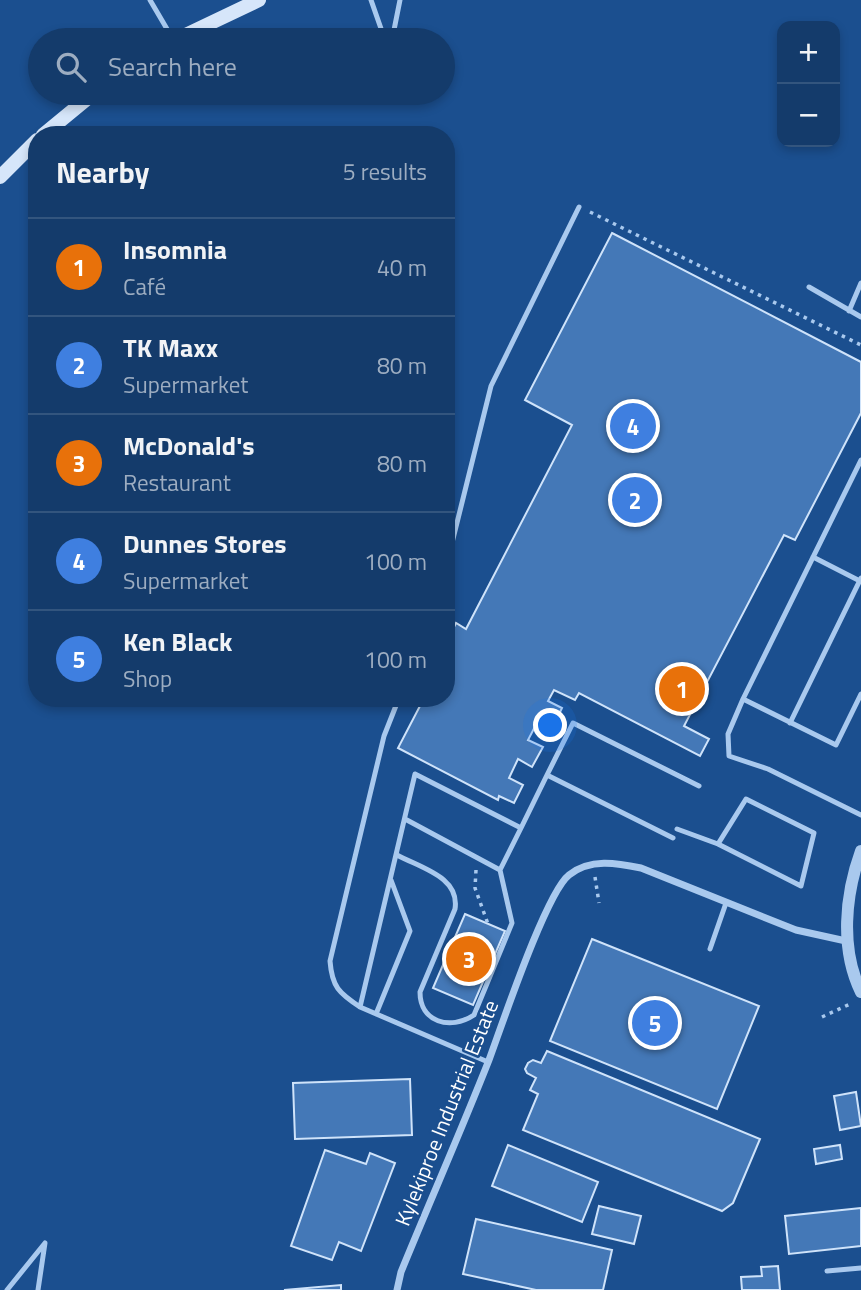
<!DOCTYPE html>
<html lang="en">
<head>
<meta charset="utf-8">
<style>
	:root { --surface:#143b6b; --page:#1d4271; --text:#f1f3f6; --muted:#9dadc1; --line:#33557e; --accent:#bca0f2 }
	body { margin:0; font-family:"Titillium Web",sans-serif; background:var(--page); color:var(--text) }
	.controls { position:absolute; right:21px; top:21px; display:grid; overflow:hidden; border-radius:14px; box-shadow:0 4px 10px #0003 }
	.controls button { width:63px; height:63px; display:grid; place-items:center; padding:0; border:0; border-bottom:2px solid var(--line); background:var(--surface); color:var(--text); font:35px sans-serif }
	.you { position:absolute; left:551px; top:726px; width:24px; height:24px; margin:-18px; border:5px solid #fff; border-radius:50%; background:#1a73e8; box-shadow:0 0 0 10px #1a73e833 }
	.badge { display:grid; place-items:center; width:46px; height:46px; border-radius:50%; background:var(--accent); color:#fff; font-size:23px; font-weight:700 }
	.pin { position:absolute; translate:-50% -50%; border:4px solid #fff; box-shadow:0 2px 7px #0006 }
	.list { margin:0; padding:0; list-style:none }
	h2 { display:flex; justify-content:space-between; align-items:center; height:91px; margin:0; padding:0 28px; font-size:30px }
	h2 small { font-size:23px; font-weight:400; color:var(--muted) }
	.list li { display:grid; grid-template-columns:46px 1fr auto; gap:21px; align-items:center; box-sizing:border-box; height:98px; padding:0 28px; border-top:2px solid var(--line) }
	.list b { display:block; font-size:26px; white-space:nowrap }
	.list p { margin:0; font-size:23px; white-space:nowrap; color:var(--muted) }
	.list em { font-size:23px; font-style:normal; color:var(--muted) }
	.icon { flex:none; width:38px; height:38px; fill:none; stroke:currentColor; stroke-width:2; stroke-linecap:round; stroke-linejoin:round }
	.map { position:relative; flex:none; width:861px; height:1290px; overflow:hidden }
	.search { position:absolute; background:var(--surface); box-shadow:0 4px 10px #0003; left:28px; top:28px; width:427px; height:77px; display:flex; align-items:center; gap:18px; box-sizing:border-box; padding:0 24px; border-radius:38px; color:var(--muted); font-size:26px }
	.panel { position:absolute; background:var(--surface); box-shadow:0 4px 10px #0003; left:28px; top:126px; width:427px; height:581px; border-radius:28px }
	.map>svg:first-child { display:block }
	.building { fill:#4478b7; stroke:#cfe3fa; stroke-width:2 }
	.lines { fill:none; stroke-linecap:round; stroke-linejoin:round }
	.path { stroke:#a9c9ee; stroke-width:3.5; stroke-dasharray:3.5 5; stroke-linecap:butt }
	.service { stroke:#a9c9ee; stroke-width:5 }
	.minor { stroke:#a9c9ee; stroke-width:7 }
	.tertiary { stroke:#a9c9ee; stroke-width:12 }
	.secondary { stroke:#d6e6fa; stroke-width:14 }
	.labels { text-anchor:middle; stroke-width:5; stroke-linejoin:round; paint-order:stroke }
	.street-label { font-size:21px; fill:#fff; stroke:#1b4f8f }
</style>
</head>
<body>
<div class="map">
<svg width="861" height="1290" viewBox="0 0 861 1290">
	<rect width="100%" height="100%" fill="#1b4f8f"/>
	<path class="building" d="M612,233L861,362V413L795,540L784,535L684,726L709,739L700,756L579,693L575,700L554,690L548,701L562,708L553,727L539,719L528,740L543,747L532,767L518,759L509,778L523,785L514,803L499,796L498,800L398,748L421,704L416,702L417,698H446V643L456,623L466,629L572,425L525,400Z
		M465,914L505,931L473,1005L433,988Z
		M592,939L759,1006L717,1109L550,1041Z
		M547,1051L760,1139L733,1203L722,1211L523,1130L538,1094L530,1090L536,1078L527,1073L525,1069L528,1063L533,1060L541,1063Z
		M410,1079L412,1135L295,1139L293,1083Z
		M856,1092L861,1126L840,1130L834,1096Z
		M508,1145L598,1182L582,1222L492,1186Z
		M840,1145L842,1159L816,1164L814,1149Z
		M325,1150L366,1164L370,1153L395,1163L361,1251L339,1242L332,1260L291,1246Z
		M599,1206L641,1216L634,1244L592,1234Z
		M861,1208V1246L789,1254L785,1216Z
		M476,1219L612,1250L603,1290H536L463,1274Z
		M778,1266L780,1290H742L741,1277L762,1276L761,1267Z
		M341,1285V1290H284Z"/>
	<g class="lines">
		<path class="path" d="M590,212L861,345
			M476,870L475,888L488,924
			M595,877L599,903
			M822,1017L850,1004"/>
		<path class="service" d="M150,0L167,29L170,40
			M371,0L385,40
			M392,40L400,0
			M809,287L861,317
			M849,311L861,283
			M861,460L743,699L728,734L729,756L768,769L861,815
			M813,557L860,581
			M446,567L491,386L579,207
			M399,698L384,736L330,961C332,987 339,993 360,1007L488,1062
			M743,699L836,745L861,694
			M790,723L861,578
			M521,828L547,775
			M677,829L718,844L801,886L814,833L746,799L718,844
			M673,838L547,775L573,723L699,786
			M397,855C421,868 460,877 455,909L420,992C420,1022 450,1031 474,1015L512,923L500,870
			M710,949L726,903
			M360,1007L415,774L521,828L500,870L405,819
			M376,1014L410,931L391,880
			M827,1271L861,1268
			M7,1290L45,1243L38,1290"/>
		<path class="minor" d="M397,1290L401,1272C430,1201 461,1131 489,1060C502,1025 546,893 569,875C590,858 617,863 641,868L796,930L846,941"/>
		<path class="tertiary" d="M861,851C845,895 840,949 861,992"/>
		<path class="secondary" d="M175,40L259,0
			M43,135L94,93
			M0,177L37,140"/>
	</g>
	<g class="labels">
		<g class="street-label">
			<text transform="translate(447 1113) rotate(-68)" y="7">Kylekiproe Industrial Estate</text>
		</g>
	</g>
</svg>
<div class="controls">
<button>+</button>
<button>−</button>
</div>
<div class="you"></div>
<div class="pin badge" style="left:682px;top:689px;background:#e8710a">1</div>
<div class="pin badge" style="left:635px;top:500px;background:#3f7fe0">2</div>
<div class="pin badge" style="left:469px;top:959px;background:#e8710a">3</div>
<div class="pin badge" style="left:633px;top:426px;background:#3f7fe0">4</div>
<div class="pin badge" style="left:655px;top:1023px;background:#3f7fe0">5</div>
<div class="search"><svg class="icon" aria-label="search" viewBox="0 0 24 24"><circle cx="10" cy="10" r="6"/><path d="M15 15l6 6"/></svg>Search here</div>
<section class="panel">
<h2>Nearby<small>5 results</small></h2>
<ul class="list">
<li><span class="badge" style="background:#e8710a">1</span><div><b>Insomnia</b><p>Café</p></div><em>40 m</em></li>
<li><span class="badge" style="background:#3f7fe0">2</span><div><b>TK Maxx</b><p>Supermarket</p></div><em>80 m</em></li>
<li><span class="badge" style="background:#e8710a">3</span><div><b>McDonald's</b><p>Restaurant</p></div><em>80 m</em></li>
<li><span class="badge" style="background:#3f7fe0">4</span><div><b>Dunnes Stores</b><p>Supermarket</p></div><em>100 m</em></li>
<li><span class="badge" style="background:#3f7fe0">5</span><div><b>Ken Black</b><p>Shop</p></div><em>100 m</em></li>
</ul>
</section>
</div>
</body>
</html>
